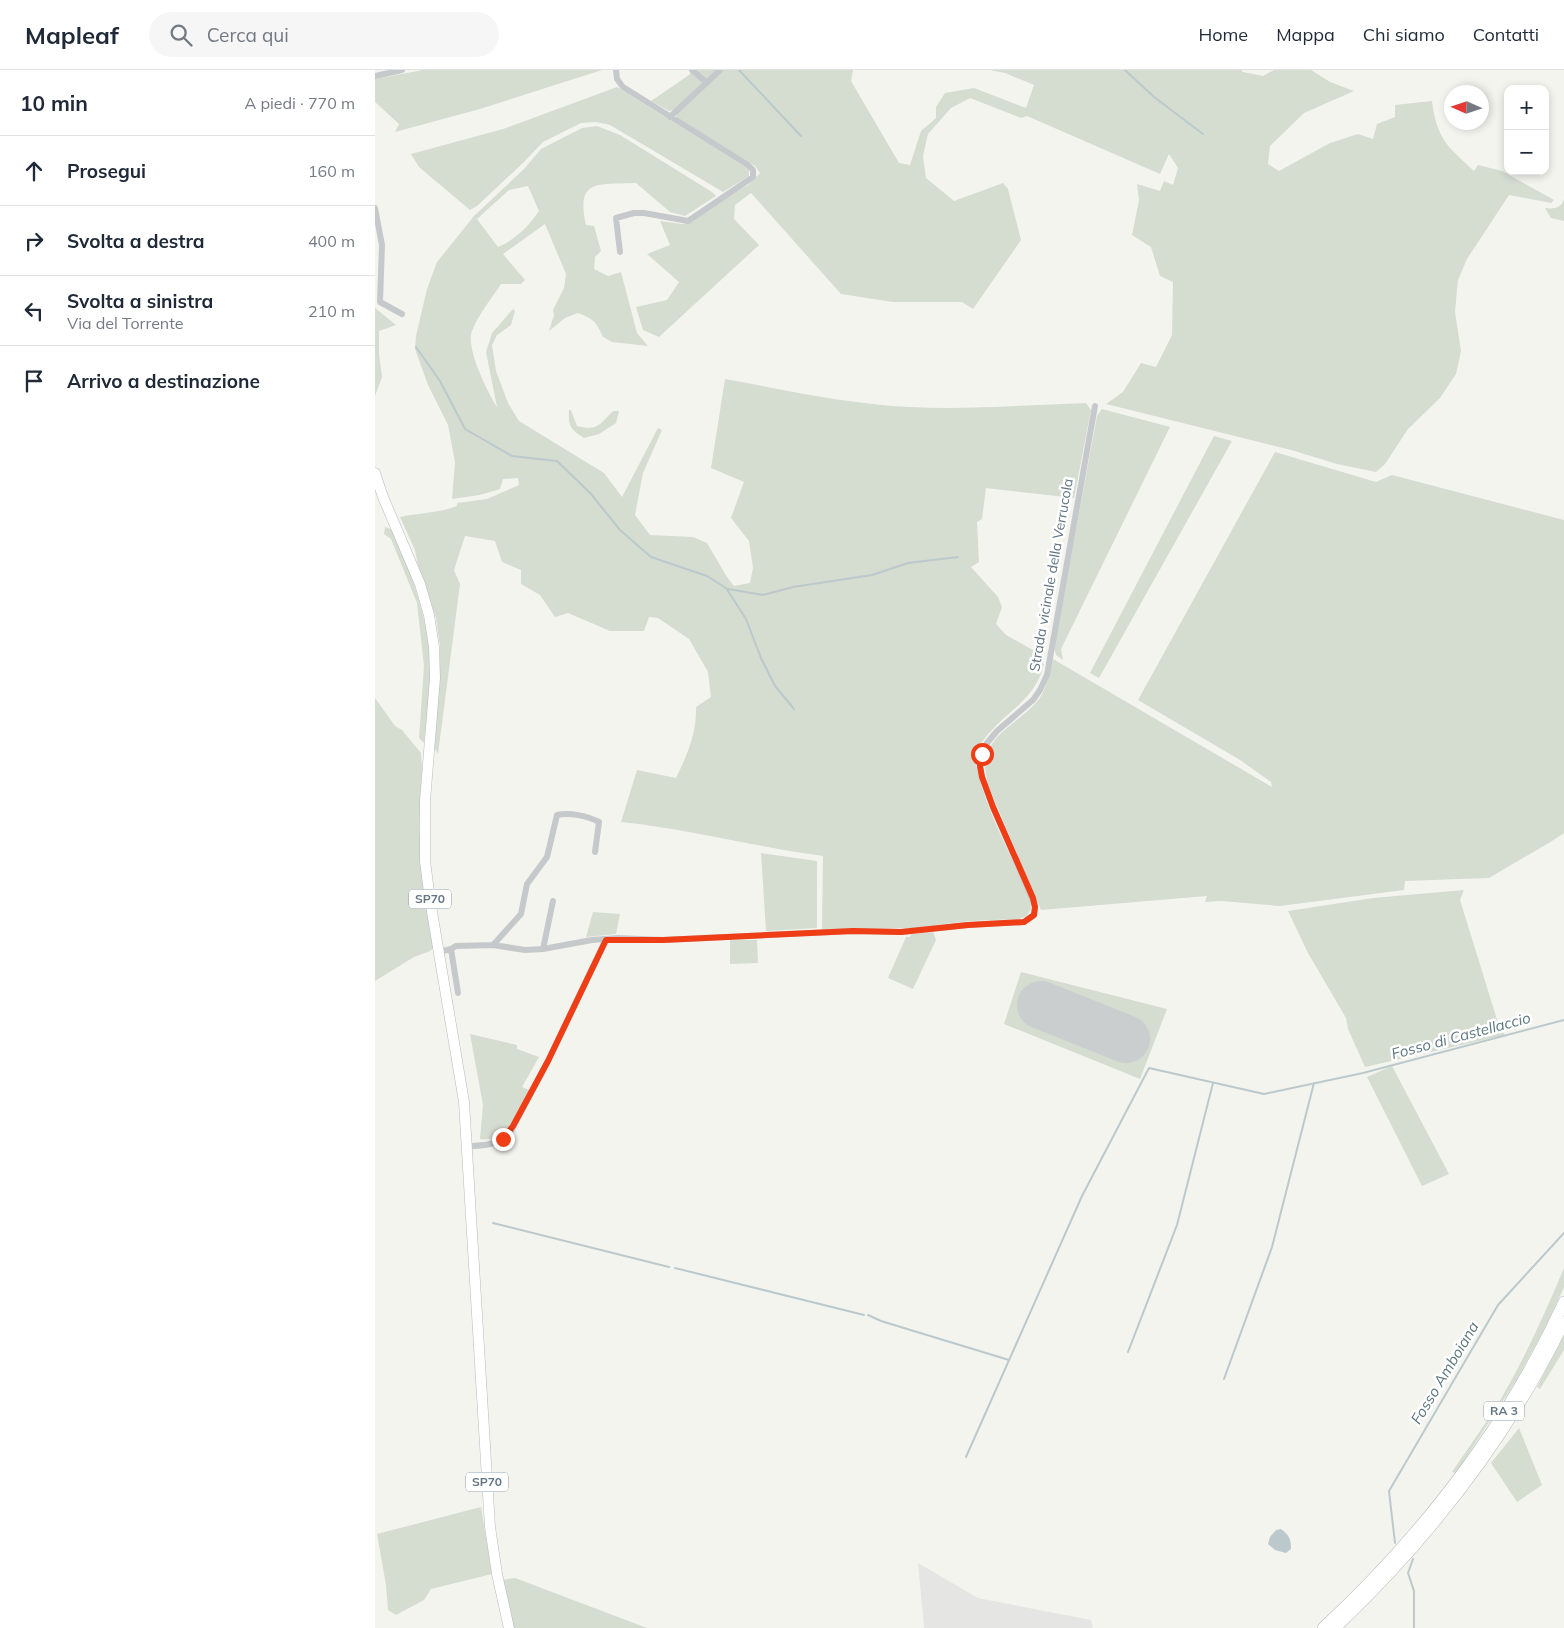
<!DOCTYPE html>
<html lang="it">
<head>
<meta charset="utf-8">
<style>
	:root { --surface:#fff; --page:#f6f6f7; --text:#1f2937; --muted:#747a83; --line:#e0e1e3 }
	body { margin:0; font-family:Mulish,sans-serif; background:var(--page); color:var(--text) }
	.controls { position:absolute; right:15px; top:15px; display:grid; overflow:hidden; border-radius:10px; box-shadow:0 2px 8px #0003 }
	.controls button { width:45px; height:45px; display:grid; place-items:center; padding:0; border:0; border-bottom:1px solid var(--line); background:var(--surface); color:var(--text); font:25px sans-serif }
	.compass { position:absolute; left:1069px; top:15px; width:45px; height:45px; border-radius:50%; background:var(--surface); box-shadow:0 2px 8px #0003; rotate:273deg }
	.stop { position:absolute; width:15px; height:15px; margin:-11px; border:4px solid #ef3d15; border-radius:50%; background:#fff }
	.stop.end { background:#ef3d15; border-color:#fff; box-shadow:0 1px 5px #0008 }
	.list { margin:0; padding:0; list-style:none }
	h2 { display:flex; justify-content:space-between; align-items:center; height:65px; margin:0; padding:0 20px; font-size:21px }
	h2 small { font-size:16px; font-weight:400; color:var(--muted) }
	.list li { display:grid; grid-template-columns:32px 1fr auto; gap:15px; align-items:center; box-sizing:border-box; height:70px; padding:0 20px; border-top:1px solid var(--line) }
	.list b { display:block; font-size:19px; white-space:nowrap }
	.list p { margin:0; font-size:16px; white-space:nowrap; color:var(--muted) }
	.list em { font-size:16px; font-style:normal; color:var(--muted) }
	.icon { flex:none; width:28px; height:28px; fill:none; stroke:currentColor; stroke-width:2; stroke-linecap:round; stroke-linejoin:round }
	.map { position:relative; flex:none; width:1189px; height:1558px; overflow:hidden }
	header { display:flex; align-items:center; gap:30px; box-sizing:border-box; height:70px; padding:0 25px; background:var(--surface); border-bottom:1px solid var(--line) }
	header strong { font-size:24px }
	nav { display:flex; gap:28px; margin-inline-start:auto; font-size:18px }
	.search { width:350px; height:45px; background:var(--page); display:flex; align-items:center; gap:12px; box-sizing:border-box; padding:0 18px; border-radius:28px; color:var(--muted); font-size:19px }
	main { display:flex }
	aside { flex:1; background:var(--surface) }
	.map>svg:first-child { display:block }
	.built { fill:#e5e5e3 }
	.green { fill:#d5dcd0; fill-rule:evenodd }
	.water { fill:#bbc9cd }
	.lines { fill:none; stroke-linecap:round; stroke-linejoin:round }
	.stream { stroke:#bbc9cd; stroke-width:2 }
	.runway { stroke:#cacece; stroke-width:48 }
	.primary-casing { stroke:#b6babe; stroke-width:11 }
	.motorway-casing { stroke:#b5b9bc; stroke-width:12 }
	.minor { stroke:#c6c9cc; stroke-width:6 }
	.primary { stroke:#fff; stroke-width:10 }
	.motorway { stroke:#fff; stroke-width:11 }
	.route { stroke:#ef3d15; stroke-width:6 }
	.labels { text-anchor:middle; stroke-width:5; stroke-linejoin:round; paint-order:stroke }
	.shield { fill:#fff; stroke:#909ea8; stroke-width:1 }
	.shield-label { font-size:12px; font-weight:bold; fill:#617583 }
	.street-label { font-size:14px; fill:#617583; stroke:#fff }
	.water-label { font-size:15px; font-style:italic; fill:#5c7881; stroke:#fff }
</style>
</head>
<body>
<header>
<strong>Mapleaf</strong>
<div class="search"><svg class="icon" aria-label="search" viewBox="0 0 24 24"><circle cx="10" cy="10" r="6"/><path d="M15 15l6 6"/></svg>Cerca qui</div>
<nav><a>Home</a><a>Mappa</a><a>Chi siamo</a><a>Contatti</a></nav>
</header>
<main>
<aside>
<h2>10 min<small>A piedi · 770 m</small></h2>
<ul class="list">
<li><svg class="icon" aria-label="ahead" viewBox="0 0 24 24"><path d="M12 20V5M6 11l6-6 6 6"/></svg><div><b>Prosegui</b></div><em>160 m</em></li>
<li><svg class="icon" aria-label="right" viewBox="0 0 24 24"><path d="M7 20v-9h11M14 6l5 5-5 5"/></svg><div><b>Svolta a destra</b></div><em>400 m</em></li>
<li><svg class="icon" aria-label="left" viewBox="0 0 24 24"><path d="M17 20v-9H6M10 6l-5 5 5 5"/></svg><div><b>Svolta a sinistra</b><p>Via del Torrente</p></div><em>210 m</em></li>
<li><svg class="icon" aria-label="arrive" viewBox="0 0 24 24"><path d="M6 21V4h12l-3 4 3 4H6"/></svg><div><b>Arrivo a destinazione</b></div></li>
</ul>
</aside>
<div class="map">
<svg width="1189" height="1558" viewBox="0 0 1189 1558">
	<rect width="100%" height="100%" fill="#f4f4ef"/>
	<path class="built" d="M543,1493L603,1528L716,1550L718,1558H549Z"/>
	<path class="green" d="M48,0H227L105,39L20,62L24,54L0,32V9Z
		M318,0H341L300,40L294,41L276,31L314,5Z
		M348,0H478L476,11L524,93L535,95L546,61L561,48V37L570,23L599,18L651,38L659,15L630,3L615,0H866L868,2L888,6L899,0H936L955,12L979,21L929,43L895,76L893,94L904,101L955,73L983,64L998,69L1002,54L1020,47V35L1057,31C1062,69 1072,76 1099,101L1103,95L1127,101L1179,130L1176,133L1134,125L1092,189L1083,210L1080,242L1086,281L1081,304L1065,328L1033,359L1010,394L1001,402L962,394L916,380L731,334L748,322L766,293L781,297L797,265L798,212L785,206L776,177L757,165L764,130L762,114L785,121L789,111L798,115L803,98L794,84L785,104L652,46L646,48L595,28L576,38L553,64L548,86L551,108L579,131L628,113L633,119L646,170L598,239L587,232H518L466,224L376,123L360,135L359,149L384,175L284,267L268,260L261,237L292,230L304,212L272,184L295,175L285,151L307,154L315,153L351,127L373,115L385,103L380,96L302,48L301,44Z
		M242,17L374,99V106L348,122L235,55L221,52L206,53L168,72L149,92L102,136L95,140L44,97L36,84L128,59Z
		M222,56L245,65L337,122L341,126L310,146L295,142L261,113C225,115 200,107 211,155L219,156L226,181L220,187L219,199L233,206L246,202L262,263L273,276L237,272L228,267C221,251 218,249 203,243L190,248L174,261L179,245L178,240L189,218L191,204L170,154L128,184L150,210L146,214H126C117,228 103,245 97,261C90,277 113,323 122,337L111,282L117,263L138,239L140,241L136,255L122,265L117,275L121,301L133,333L144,351L229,403L247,427L283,358L287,360L268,403L260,445L275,465L318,467L332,473L352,507L359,516L375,513L378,498L374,471L356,448L369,412L336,398L350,309C411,320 473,334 535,337C593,340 652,335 711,333L716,340L699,428L611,418L607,449L602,452L604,492L596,497L623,527L627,537L621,554L631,565L667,585L665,591L669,594C661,627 637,638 616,661C609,668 604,676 599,684C607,734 634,781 655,827L656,838L652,846L644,849L595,851L538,858L447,859L448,786C380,777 314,759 246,752L262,700L301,708C312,686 322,662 321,637L336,627L333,602L314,569L283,548L274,547L269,561H235L193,543L180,547L165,525L146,514V500L127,492L120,471L90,466L79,500L85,514L63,684L59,677L65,609V576L61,548L43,495L40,480L25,447C43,443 65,443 82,436V433L112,429L144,415L143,408L128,409L125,419L105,425L77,429L80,392L73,355L53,315L40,279L41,266L52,219L62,192L99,146L149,99L166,79L207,58ZM153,116L164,141C154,156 140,170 123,177L102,149L134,120Z
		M1189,129V151L1176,148L1170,138C1178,139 1186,139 1189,129Z
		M0,238L21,255L4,261V284L7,307L0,326Z
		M727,339L795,357L686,579L688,590L681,585L679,578L722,346Z
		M194,340H196L202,356C223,361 224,355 238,341H244L241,353L224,364L209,368C195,359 193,356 194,340Z
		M839,366L857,371L724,608L715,603Z
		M900,382L1001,412L1017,405L1189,450V763L1177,771L1114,808L1030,811L1029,820L905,836L846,831L830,832L832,826L666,840L613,715L610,697L614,694L616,686L612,683C622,659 649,649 664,629C672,618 675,602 678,589L897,717L896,712L865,690L763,630Z
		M10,457L18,460C37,505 53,548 56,596C57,620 51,649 49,673L44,668L49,596L42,533L16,469L9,464Z
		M0,628L20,656L27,660L46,683L47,699L44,758L48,805L58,878L55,881L39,887L0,911Z
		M386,783L442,791V858L391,861Z
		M1089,820L1085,830L1124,956L1130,965L990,997L973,959L971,948L933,883L913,841L998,828Z
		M218,842L245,844L241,864L211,867Z
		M558,862L561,870L538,919L513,908L531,867H535L536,864Z
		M355,870H382L383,893L355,894Z
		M646,902L792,939L765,1009L629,954Z
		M95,964L142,975V979L164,987L147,1017L154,1020C144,1041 134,1074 105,1069L108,1035Z
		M1017,996L1074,1104L1047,1116L992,1007Z
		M1189,1198V1217L1170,1258L1142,1309L1081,1403L1077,1402C1090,1383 1103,1364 1116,1345C1145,1299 1168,1248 1189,1198Z
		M1189,1265V1280L1165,1319L1162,1317Z
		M1144,1358L1167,1415L1142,1432L1116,1393Z
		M106,1437L117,1504L56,1519L49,1530L21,1545L13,1540L11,1515L2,1464Z
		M140,1508L272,1558H138L127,1510Z"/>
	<path class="water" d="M906,1459C914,1465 916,1469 916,1479L911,1483L900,1480L893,1474L895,1467L901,1460Z"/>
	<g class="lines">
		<path class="stream" d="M364,0L426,66
			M750,0L779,27L828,64
			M41,277L65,311L90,359L137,386L182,391L216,424L245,460L276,487L332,506L351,518L371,549L386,588L400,616L419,639
			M353,519L388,525L418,517L497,505L533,493L583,487
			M118,1153L294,1197
			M300,1198L489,1245
			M493,1245L506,1251L634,1290
			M753,1282L802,1155L838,1013
			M849,1309L897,1177L939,1013
			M591,1387L707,1126L774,998L889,1024L988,1003L1189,950
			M1020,1473L1014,1421L1123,1235L1189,1163
			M1038,1489L1033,1503L1039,1521V1558"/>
		<path class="runway" d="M666,935L751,969"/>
		<g class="primary-casing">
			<path id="primary" d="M0,403L8,427L45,514L54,545L59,577L60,608L50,731V791L55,830L89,1032L115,1457L122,1504L134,1558"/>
		</g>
		<g class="motorway-casing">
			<path id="motorway" d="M948,1558C1048,1465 1132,1356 1189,1232
				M960,1558C1053,1470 1133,1367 1189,1252"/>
		</g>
		<path class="minor" d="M241,0L242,9L248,17L373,95L378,100V107L313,151L269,143H259L241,148L245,182
			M317,0L331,12
			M0,6L27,0
			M295,47L345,0
			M0,138L7,175L5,232L27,244
			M118,875L146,844L152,814L172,787L182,745C194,742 213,746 224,752L220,782
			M76,879L83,923
			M168,879L178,831
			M64,882L76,879L81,876L118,875L150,880L168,879L217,870L243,868L288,870L478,861L526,862L593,855L649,852L659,845L660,837L657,828L618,737L607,707L605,697L607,684L612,673L622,661L658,630L665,620L672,605L720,336
			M92,1076C109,1076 124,1075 136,1061L173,991L231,869"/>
		<use href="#primary" class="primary"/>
		<use href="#motorway" class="motorway"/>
	</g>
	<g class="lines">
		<path class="route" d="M128,1069L138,1056L173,991L231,870H288L478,861L526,862L593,855L649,852L659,845L660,837L658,828L618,737L607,707L605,696L607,684"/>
	</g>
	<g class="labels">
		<g class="shield">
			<rect x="34" y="819.5" width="42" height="19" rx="4"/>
			<rect x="1109" y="1331.5" width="40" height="19" rx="4"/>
			<rect x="91" y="1402.5" width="42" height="19" rx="4"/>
		</g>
		<g class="shield-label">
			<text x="55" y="833">SP70</text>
			<text x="1129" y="1345">RA 3</text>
			<text x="112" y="1416">SP70</text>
		</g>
		<g class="street-label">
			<text transform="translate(676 505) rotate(-80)" y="5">Strada vicinale della Verrucola</text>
		</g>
		<g class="water-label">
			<text transform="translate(1086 966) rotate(-15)" y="5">Fosso di Castellaccio</text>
			<text transform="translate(1070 1303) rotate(-59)" y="5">Fosso Amboiana</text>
		</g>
	</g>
</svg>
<div class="controls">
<button>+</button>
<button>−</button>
</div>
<svg class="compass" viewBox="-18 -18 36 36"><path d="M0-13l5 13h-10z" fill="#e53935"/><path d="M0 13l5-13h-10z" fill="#747a83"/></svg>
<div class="stop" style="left:607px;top:684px"></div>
<div class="stop end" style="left:128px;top:1069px"></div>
</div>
</main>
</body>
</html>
